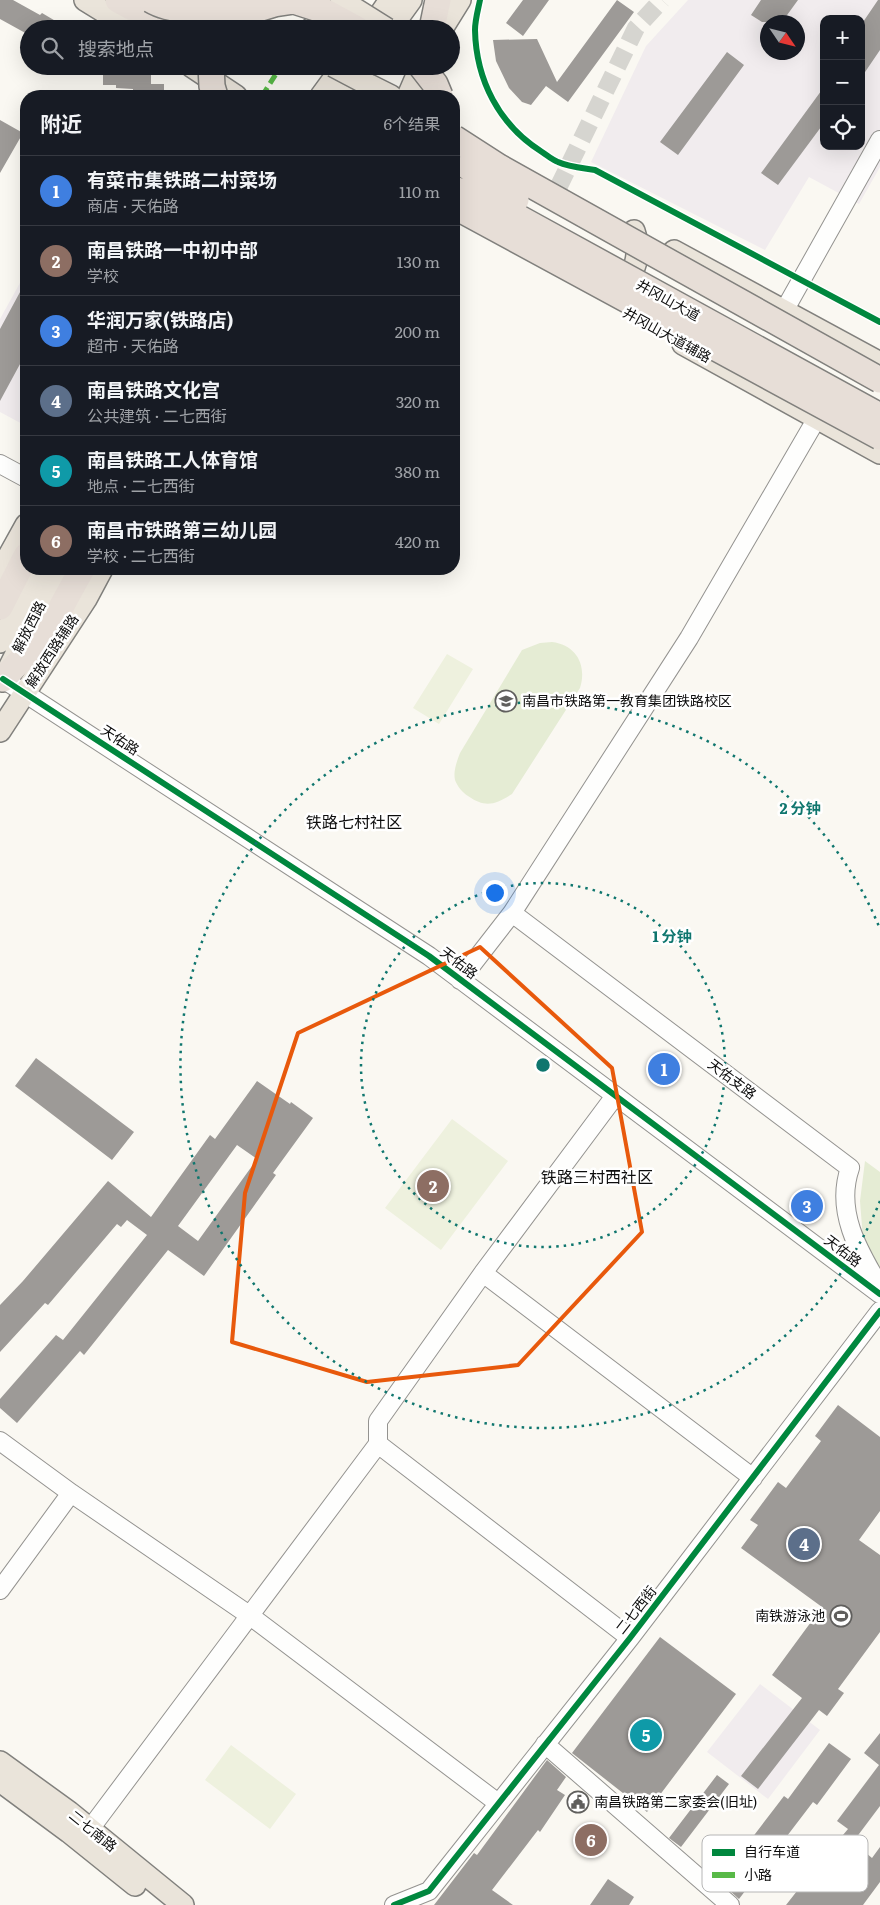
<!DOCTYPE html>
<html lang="zh">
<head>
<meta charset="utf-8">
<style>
	:root { --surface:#171b24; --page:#242831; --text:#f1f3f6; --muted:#9ea1a6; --line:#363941; --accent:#b45309 }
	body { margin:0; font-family:Literata,"Noto Sans SC",serif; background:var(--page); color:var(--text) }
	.controls { position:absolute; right:15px; top:15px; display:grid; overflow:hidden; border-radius:10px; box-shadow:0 5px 20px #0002 }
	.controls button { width:45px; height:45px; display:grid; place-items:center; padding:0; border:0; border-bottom:1px solid var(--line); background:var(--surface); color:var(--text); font:25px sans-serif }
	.compass { position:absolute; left:760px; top:15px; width:45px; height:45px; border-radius:50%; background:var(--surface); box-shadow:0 5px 20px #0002; rotate:125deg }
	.you { position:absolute; left:494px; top:892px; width:18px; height:18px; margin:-12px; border:4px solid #fff; border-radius:50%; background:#1a73e8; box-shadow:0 0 0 8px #1a73e833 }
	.badge { display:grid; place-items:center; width:32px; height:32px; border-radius:50%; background:var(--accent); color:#fff; font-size:16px; font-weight:700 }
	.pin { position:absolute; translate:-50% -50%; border:2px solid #fff; box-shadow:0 1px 5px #0006 }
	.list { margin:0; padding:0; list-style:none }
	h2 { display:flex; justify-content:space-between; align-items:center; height:65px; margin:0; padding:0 20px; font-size:21px }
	h2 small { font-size:16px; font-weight:400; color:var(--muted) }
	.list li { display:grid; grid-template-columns:32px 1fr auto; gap:15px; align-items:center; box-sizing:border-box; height:70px; padding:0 20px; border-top:1px solid var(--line) }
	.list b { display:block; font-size:19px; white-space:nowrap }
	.list p { margin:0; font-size:16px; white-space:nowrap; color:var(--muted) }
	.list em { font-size:16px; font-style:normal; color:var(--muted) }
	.icon { flex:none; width:28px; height:28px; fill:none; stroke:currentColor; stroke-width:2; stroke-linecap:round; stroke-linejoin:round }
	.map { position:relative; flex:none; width:880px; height:1905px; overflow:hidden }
	.search { position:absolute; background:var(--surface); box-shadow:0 5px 20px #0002; left:20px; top:20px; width:440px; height:55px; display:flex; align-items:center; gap:12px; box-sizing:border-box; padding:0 18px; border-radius:28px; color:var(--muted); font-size:19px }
	.panel { position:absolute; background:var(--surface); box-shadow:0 5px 20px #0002; left:20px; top:90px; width:440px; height:485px; border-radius:20px }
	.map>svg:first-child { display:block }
	.industrial { fill:#f1ecee; fill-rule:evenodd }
	.green { fill:#e5ecd4 }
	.pitch { fill:#eef1de }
	.building { fill:#9d9a97; fill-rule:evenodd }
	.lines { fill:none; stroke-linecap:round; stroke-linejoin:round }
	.minor-tunnel { stroke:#d6d5d0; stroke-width:18; stroke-dasharray:18 9; stroke-linecap:butt }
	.minor-casing { stroke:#949390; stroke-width:20 }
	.major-casing { stroke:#81807d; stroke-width:24 }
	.highway-casing { stroke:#81807d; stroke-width:28 }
	.minor { stroke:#fefefd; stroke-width:18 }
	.major { stroke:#eae4da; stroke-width:21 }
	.highway { stroke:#e7ded7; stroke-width:25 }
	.major-bridge-casing { stroke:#81807d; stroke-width:24; stroke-linecap:butt }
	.highway-bridge-casing { stroke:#81807d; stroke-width:28; stroke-linecap:butt }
	.major-bridge { stroke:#eae4da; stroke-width:21 }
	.highway-bridge { stroke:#e7ded7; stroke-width:25 }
	.quiet { stroke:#58b947; stroke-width:5; stroke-dasharray:10 5; stroke-linecap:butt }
	.cycleway-casing { stroke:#fff; stroke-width:9 }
	.cycleway { stroke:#00873e; stroke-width:6 }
	.marked { fill:none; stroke:#e8590c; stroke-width:4; stroke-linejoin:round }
	.ring { fill:none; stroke:#0f766e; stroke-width:2.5; stroke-dasharray:2.5 5 }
	.labels { text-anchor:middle; stroke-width:5; stroke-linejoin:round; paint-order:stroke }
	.street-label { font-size:14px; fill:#0d0d0d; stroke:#fff }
	.poi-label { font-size:14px; fill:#0d0d0d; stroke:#fff; text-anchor:start }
	.quarter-label { font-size:16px; fill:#0d0d0d; stroke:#fff }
	.key { fill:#fff; stroke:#b6b6b6; stroke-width:1 }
	.key-label { font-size:14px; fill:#0d0d0d }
	.centre { fill:#0f766e; stroke:#fff; stroke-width:2.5 }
	.ring-label { font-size:15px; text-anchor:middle; font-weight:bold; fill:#0f766e; stroke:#fff; stroke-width:5; stroke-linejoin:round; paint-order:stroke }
</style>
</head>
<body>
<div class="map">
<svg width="880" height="1905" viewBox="0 0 880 1905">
	<rect width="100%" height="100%" fill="#faf8f2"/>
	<path class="industrial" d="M688,0H880V167L859,204L809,177L765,250L591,162L646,46ZM824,19H861V146H824ZM768,22H798V52H768Z
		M26,272V426L0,412V319Z
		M760,1684L820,1730L768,1799L707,1752Z"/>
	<path class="green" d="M552,642C577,645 587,666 580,688L512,794C495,805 485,808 468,796C463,793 457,786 455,780C453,771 457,761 460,753L522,650L540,643Z
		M865,1161L880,1172V1269L863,1239L860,1201Z"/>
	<path class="pitch" d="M447,654L473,669L439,724L413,708Z
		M452,1119L508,1161L441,1250L385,1208Z
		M231,1745L296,1794L270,1829L205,1780Z"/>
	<path class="building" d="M0,0H13L40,15L42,13L69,29H29V35L0,19Z
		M523,0H549L523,36L506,23Z
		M617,0L634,12L568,102L546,86L531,105L522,102L509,88L496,61L493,40L537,39L557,82Z
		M761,0H798L782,22H762L751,15Z
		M878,0H880V50L861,78V25Z
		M727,52L744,65L678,155L660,142Z
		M103,66H137V70H151V84H164V96L133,95V89L116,88V85H103Z
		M824,87V123L778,185L761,173Z
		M0,120L23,133L0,173Z
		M26,281V353L0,401V329Z
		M36,1058L134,1132L112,1160L15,1086Z
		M257,1081L290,1104L291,1102L313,1118L273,1173L276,1175L204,1276L168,1250L84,1355L80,1351L17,1423L0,1408V1399L56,1335L63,1340L147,1235L127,1220L121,1227L117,1224L48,1305L45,1303L0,1352V1305L23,1281L108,1181L151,1217L210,1135L215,1139ZM237,1145L257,1159L198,1241L178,1226Z
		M838,1405L880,1437V1511L859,1540L880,1555V1632L838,1689L844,1693L827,1716L819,1710L758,1789L741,1776L802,1698L772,1675L822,1607L741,1548L758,1525L750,1520L778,1482L786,1488L821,1441L815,1436Z
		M660,1637L736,1694L647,1812L572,1753Z
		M880,1733V1806L853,1842L872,1858L880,1847V1882L863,1905H786L808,1877L818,1885L836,1861L827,1854L848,1829L837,1821L879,1765L864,1753Z
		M829,1743L851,1759L817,1805L813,1802L739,1899L719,1881L784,1796L788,1799Z
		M547,1760L566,1777L557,1790L565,1795L540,1832L538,1830L492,1890L513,1905H434L474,1853L477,1855Z
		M717,1775L729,1784L681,1847L669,1838Z
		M608,1879L634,1897L629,1905H590Z"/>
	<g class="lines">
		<path class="minor-tunnel" d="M558,188L636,28L662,0"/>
		<g class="minor-casing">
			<path id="minor" d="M784,311L880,140
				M0,464L26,478
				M3,679L429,956L880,1294
				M512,913L850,1168C835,1211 858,1250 880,1287
				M460,980L512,913L689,638L817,418
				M483,1273L753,1478
				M0,1441L71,1493
				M378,1444L630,1638
				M0,1590L71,1493L249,1615L498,1803
				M545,1744L730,1905
				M90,1829L378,1444V1421L483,1273L615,1096
				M394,1905L429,1891L630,1638L880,1311"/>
		</g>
		<g class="major-casing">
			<path id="major" d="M85,0L132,29
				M227,13L258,29
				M311,29L339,2
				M370,29L390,0
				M390,29L411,0
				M442,29L460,0
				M191,66L236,96
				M369,85L391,96
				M321,96L343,66
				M342,96L363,66
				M408,96L421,66
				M674,251L880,363
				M617,288C637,275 641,252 634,231
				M683,344L880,453
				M0,572L26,525
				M0,642L39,569
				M10,666L59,569
				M0,731L86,599L102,569
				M0,1762L69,1812L183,1905
				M0,1781L69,1832L135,1885"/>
		</g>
		<g class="highway-casing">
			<path id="highway" d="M118,0L151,18L164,29
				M432,29L438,0
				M0,607L26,556
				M3,679L48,631L82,569"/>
		</g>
		<use href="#minor" class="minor"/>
		<use href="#major" class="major"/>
		<use href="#highway" class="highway"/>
		<g class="major-bridge-casing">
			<path id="major-bridge" d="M341,0L387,29
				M333,66L369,85"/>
		</g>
		<g class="highway-bridge-casing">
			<path id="highway-bridge" d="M151,0C176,15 222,11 251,11
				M231,29L251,11L274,4L294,1L322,10L357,29
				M211,66L212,86L215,96
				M421,66L435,84L440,96
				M454,138L499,167L880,380
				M468,167L497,189L516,200
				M454,189L490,202L880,416
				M454,206L880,437"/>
		</g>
		<use href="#major-bridge" class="major-bridge"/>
		<use href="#highway-bridge" class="highway-bridge"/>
		<path class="quiet" d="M262,96L281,66"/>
		<g class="cycleway-casing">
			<path id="cycleway" d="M480,0C478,10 475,20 475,30C476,80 499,125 542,152C547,155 552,160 558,162C569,167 583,168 595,170L880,322
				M3,679L429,956L880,1294
				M394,1905L429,1891L630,1638L880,1311"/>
		</g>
		<use href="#cycleway" class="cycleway"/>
	</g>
	<path class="marked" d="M480,947L612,1068L642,1232L518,1365L367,1382L232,1342L245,1193L298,1033Z"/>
	<g class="ring">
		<circle cx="543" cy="1065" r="182"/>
		<path d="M880 1201A363 363 0 1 1 880 929"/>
	</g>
	<defs>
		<g id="school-ring" transform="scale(1.125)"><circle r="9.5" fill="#fff" stroke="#605f5d" stroke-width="1.5"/><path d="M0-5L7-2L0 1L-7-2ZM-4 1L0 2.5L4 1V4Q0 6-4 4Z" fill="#605f5d"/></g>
		<g id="stadium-ring" transform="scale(1.125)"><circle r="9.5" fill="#fff" stroke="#605f5d" stroke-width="1.5"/><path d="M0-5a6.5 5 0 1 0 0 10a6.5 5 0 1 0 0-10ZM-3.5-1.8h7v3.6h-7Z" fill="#605f5d"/></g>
		<g id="civic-ring" transform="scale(1.125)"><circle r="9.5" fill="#fff" stroke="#605f5d" stroke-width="1.5"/><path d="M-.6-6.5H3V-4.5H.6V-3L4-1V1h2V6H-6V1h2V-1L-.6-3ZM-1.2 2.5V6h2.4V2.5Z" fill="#605f5d"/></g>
	</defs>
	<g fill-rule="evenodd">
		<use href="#school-ring" x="506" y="701"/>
		<use href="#stadium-ring" x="841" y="1616"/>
		<use href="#civic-ring" x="578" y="1802"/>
	</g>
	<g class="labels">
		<g class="street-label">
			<text transform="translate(668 300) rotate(29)" y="5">井冈山大道</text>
			<text transform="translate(667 335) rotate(29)" y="5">井冈山大道辅路</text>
			<text transform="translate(29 627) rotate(-63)" y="5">解放西路</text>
			<text transform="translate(52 651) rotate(-57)" y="5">解放西路辅路</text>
			<text transform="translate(120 740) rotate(33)" y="5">天佑路</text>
			<text transform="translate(459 963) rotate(37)" y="5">天佑路</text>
			<text transform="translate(732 1079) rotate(37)" y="5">天佑支路</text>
			<text transform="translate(843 1251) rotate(37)" y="5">天佑路</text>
			<text transform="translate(636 1610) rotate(-52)" y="5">二七西街</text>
			<text transform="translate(93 1831) rotate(39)" y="5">二七南路</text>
		</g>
		<g class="poi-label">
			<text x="522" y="706">南昌市铁路第一教育集团铁路校区</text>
			<text x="825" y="1621" text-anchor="end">南铁游泳池</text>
			<text x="594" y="1807">南昌铁路第二家委会(旧址)</text>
		</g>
		<g class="quarter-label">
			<text x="354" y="828">铁路七村社区</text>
			<text x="597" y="1183">铁路三村西社区</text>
		</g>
	</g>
	<rect x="702" y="1835" width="166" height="57" rx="8" class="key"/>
	<rect x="712" y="1849" width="23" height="7" fill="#00873e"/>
	<rect x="712" y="1872" width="23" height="6" fill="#58b947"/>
	<g class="key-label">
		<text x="744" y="1857">自行车道</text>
		<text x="744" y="1880">小路</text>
	</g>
	<circle cx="543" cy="1065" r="8" class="centre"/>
	<g class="ring-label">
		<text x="800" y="814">2 分钟</text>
		<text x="672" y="942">1 分钟</text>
	</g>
</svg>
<div class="controls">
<button>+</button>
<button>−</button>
<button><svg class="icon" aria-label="locate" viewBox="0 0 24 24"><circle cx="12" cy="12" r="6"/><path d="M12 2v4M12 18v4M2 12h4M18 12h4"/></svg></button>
</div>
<svg class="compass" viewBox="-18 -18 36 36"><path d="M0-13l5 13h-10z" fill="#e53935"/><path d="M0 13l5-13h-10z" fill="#9ea1a6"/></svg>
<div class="you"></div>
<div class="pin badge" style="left:664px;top:1069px;background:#3f7fe0">1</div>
<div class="pin badge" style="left:433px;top:1186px;background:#8d6e63">2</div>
<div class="pin badge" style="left:807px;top:1206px;background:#3f7fe0">3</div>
<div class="pin badge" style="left:804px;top:1544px;background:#5c6f8a">4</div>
<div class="pin badge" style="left:646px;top:1735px;background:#0f9aa8">5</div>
<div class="pin badge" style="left:591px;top:1840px;background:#8d6e63">6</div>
<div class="search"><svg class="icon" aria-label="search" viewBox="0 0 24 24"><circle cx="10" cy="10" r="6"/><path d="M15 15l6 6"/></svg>搜索地点</div>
<section class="panel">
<h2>附近<small>6个结果</small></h2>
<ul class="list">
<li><span class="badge" style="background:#3f7fe0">1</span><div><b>有菜市集铁路二村菜场</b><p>商店 · 天佑路</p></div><em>110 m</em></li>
<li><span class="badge" style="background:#8d6e63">2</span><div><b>南昌铁路一中初中部</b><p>学校</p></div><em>130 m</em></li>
<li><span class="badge" style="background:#3f7fe0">3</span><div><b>华润万家(铁路店)</b><p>超市 · 天佑路</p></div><em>200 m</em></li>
<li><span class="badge" style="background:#5c6f8a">4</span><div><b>南昌铁路文化宫</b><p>公共建筑 · 二七西街</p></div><em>320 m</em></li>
<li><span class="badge" style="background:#0f9aa8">5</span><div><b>南昌铁路工人体育馆</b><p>地点 · 二七西街</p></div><em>380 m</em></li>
<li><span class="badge" style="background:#8d6e63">6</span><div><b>南昌市铁路第三幼儿园</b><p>学校 · 二七西街</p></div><em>420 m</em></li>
</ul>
</section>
</div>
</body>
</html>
